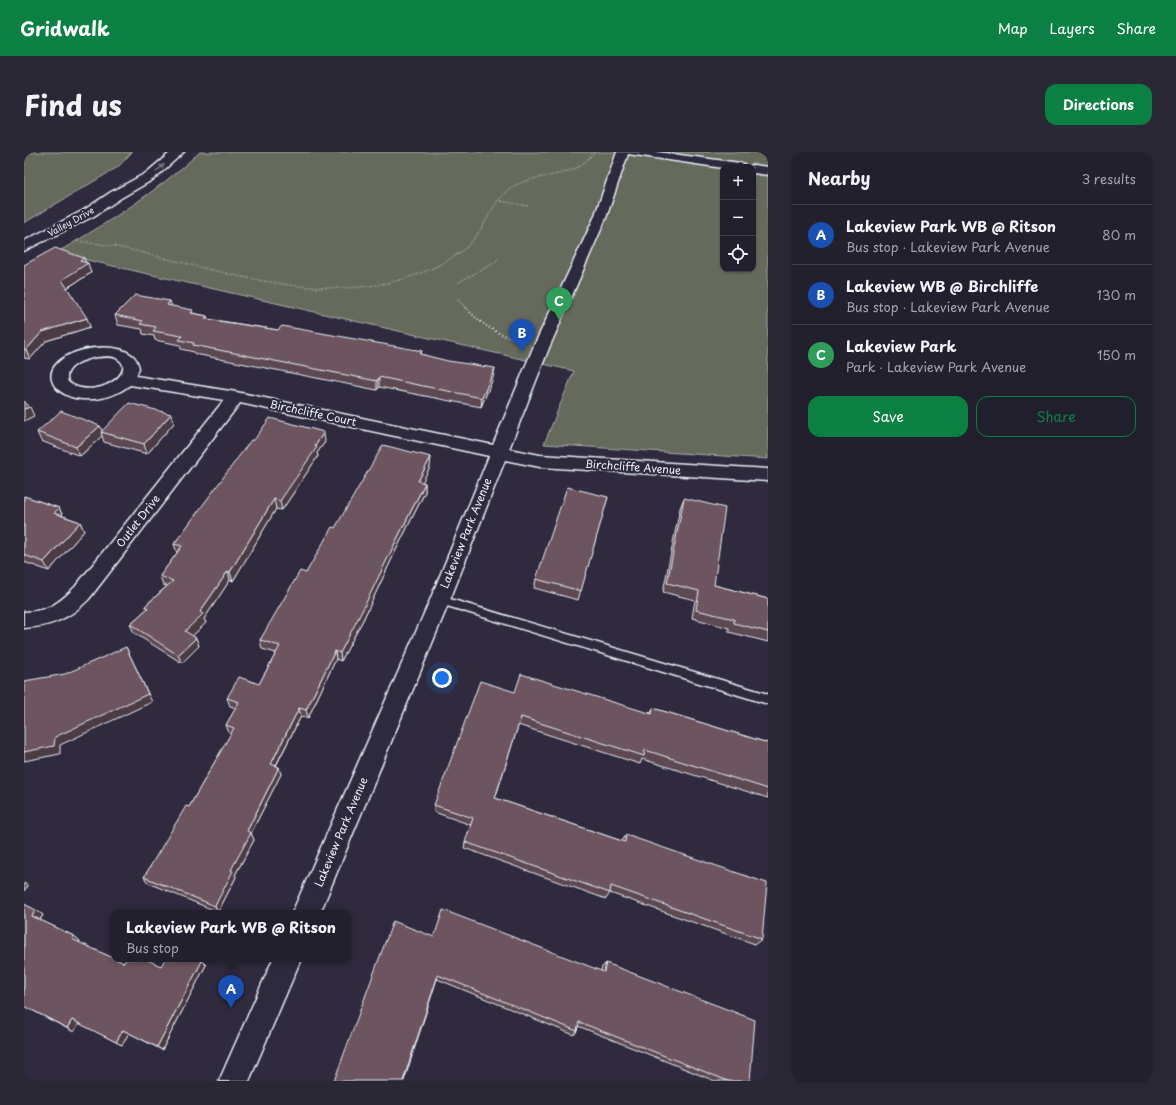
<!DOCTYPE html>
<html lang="en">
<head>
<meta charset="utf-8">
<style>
	:root { --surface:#23202e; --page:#2b2836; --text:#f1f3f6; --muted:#a3a3aa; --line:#403e4a; --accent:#0b8043 }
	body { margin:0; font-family:"Playpen Sans",sans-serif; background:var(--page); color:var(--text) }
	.controls { position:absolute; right:12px; top:12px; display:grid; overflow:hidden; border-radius:8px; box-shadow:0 1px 3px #0004 }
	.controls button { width:36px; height:36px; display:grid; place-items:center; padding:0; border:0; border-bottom:1px solid var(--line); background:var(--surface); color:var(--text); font:20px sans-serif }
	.you { position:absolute; left:418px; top:526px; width:14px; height:14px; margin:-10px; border:3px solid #fff; border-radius:50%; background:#1a73e8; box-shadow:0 0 0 6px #1a73e833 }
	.badge { display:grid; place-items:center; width:26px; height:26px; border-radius:50%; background:var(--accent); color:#fff; font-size:13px; font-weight:700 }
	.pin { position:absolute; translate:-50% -33px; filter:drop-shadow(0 1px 2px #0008) }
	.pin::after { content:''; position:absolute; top:21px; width:14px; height:12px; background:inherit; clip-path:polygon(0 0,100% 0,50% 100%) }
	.popup { position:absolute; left:87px; top:758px; width:240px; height:52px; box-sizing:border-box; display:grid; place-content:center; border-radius:8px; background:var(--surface); filter:drop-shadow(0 1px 3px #0005); font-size:13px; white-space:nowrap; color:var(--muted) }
	.popup b { font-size:15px; color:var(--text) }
	.popup::after { content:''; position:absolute; left:50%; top:100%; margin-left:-8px; border:8px solid transparent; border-top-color:var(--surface) }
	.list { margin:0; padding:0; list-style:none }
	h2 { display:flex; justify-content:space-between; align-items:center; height:52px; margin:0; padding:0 16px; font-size:17px }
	h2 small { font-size:13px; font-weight:400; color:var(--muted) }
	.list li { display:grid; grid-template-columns:26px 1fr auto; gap:12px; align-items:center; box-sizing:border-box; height:60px; padding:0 16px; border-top:1px solid var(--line) }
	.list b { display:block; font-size:15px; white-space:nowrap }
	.list p { margin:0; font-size:13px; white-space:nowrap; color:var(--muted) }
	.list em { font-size:13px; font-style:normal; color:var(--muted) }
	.actions { display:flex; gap:8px; padding:12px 16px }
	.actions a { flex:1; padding:9px 0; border:1px solid var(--accent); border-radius:12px; text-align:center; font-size:14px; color:var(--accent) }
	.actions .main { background:var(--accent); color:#fff }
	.icon { flex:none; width:22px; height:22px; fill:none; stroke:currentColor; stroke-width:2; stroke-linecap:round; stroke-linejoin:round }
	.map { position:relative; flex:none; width:744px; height:929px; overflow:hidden; border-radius:12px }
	header { display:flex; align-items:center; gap:24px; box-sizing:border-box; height:56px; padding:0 20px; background:var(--accent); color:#fff }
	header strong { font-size:19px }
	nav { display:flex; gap:22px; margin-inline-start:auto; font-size:14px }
	.intro { display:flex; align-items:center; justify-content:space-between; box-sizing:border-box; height:96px; padding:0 24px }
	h1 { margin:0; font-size:28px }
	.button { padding:10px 18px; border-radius:12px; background:var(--accent); color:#fff; font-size:14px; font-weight:700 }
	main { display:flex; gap:24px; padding:0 24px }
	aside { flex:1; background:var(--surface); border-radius:12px; box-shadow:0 1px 3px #0004 }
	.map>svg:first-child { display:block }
	.green { fill:#666b5d; stroke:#a7aeaa; fill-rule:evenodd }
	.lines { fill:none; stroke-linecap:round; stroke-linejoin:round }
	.service-casing { stroke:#e8f1f8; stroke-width:3 }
	.minor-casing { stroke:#e8f1f8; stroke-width:3 }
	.tertiary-casing { stroke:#e8f1f8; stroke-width:3 }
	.path-far1 { stroke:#e8f1f8; stroke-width:1.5; stroke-dasharray:0.5 2; stroke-linecap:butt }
	.path { stroke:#e8f1f8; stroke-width:2; stroke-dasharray:1 2.5; stroke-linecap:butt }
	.service { fill:#2f2a3d; fill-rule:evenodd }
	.minor { fill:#2f2a3d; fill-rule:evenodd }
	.tertiary { fill:#2f2a3d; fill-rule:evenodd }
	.wall { fill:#5d4851; stroke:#e8f1f8 }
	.shaded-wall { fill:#4c3b42; stroke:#e8f1f8 }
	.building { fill:#6c545e; stroke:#e8f1f8 }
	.oneway { fill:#70707e }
	.labels { text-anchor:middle; stroke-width:4; stroke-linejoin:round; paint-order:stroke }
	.far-street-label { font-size:9px; fill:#e8f1f8; stroke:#2f2a3d }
	.street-label { font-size:11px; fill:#e8f1f8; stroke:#2f2a3d }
</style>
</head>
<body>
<header>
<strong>Gridwalk</strong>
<nav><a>Map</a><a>Layers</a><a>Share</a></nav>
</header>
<div class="intro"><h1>Find us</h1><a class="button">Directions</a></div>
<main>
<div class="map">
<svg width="744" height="929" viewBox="0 0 744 929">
	<rect width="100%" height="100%" fill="#2f2a3d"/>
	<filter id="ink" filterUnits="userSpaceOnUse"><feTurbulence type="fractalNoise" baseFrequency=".025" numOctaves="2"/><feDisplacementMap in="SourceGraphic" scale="8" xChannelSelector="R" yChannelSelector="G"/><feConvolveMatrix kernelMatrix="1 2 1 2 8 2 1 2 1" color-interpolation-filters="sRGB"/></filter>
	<g filter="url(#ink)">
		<path class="green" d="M0,0H108L94,15L0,71Z
			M176,0H744V307L520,292L550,219L32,101C85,70 131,41 176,0ZM699,15H729V117H699Z"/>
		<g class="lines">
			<g class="service-casing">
				<path id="service" d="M416,444L744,542V552L413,451L411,448L413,445Z"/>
			</g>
			<g class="minor-casing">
				<path id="minor" d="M593,0H633L716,11L720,12L722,15L699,16L604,2L582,66L525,196L485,297L516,303L744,317V329L516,315L481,308L426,448L296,761H268L406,448L465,304L216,251L65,447C46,466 27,475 0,476V460C24,459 34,452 51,435L200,248L106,233C90,245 70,250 51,246C25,239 18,218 43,204C59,195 96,190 110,205C113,208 114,212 115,216L112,224L212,240L469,293L509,196L570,66ZM73,205C79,205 86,203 92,206C117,218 71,251 44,230C38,214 62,207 73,205Z
					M729,13L744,15V23L729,21V15H724Z
					M249,807H277L225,929H195Z"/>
			</g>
			<g class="tertiary-casing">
				<path id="tertiary" d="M147,0H160L130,27L97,46L70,64L0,99V89L60,58L87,40L122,21Z"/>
			</g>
			<path class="path-far1" d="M476,49L505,54
				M52,89C66,91 80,92 94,95C204,119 329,170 434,102C461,84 464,52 487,36C504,24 528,26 547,18C557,15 564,7 571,0
				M435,130L470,111L474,107
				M434,148L442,156"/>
			<path class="path" d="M441,155C457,172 472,182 494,188"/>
			<use href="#service" class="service"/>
			<use href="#minor" class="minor"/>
			<use href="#tertiary" class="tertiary"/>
		</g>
		<path class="wall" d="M60,106L62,111L67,121L43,136L66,175L22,189L6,207L0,206V113Z
			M147,154L169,161L183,164L184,167L254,178L398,199L397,202L469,226L457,255L355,235L353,238L171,202L170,200L157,197L156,193L131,188L130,184L119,182L118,177L94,173L91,163Z
			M147,262L150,271L123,302L80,290L78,284L56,304L17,289L13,280L76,274L78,279Z
			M230,288L301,290L293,301L294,304L258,358L252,357L209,429L206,428L180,467L182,471L168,484L172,486L175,494L158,511L110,481L106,472L123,457L121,454L143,434L139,433L136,424L153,401L150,392Z
			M406,315L398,330L401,331V340L372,398L339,468L317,509L312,507L284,566L277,564L252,614L257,622L227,681L230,688L211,723L212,725L194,760L124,731L120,725L165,655L207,582L205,581L202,573L212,556L206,554L203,546L235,532L252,501L238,497L236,488L282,421L311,376Z
			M0,344L35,356L39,364L56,370L60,379L25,419L0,410Z
			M584,345L554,448L510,436L512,427Z
			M660,346L690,433L744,447V490L705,480V476L668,466L671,448L639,440L656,356Z
			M491,540L627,561L629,556L744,591V646L618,607L616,612L494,573L471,646L598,689L602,683L738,787L731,792L586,741L582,747L440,696L441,690L447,673L410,660V653Z
			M0,752L19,763L16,768L50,784L56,789L55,791L100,811L137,814L178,809L182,813L138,898L105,881L98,893L55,871L50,880L0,854Z
			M410,785L577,819L578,815L582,811L726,929H691L554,874L553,879L550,883L413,827Z"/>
		<path class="shaded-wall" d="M60,106L62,112L64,111L67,121L41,137L38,128L56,109Z
			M146,149L149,159L143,153Z
			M63,166L66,175L22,189L6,207L2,198L18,180Z
			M471,216L469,226L457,255L458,246Z
			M355,225V235L353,238V229Z
			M6,255L10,264L0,269V257Z
			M147,262L150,271L123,302L120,292Z
			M76,274L79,281L77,280L78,284L56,304L52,295Z
			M300,280L301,290L293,301L294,304L258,358L256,349Z
			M407,305L406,315L394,339V329Z
			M401,331V340L372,398L339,468L317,509L316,501Z
			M250,347L252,357L209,429L206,420Z
			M35,356L39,365L30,361Z
			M56,370L60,379L25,419L20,410Z
			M204,419L206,428L180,467L182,471L164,488L161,479L176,460Z
			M172,486L175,494L158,511L154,503Z
			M102,495L128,550L36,593V602L0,609V600L31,585Z
			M311,499L312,507L284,566L282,558Z
			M275,556L277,564L249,619L247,612Z
			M497,565L494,573L469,653L471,646Z
			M255,615L257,622L227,681L230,688L211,723L212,725L194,760L191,754L207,718L223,679Z
			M0,731L4,734L0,739Z
			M12,758L19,763L15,769L8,764Z
			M50,784L56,789L54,793L48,787Z
			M178,809L182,813L138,898L133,895Z
			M414,823L413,827L380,929H379Z
			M48,868L55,871L50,880L43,876Z
			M99,878L105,881L98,893L92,890Z"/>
		<path class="building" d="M31,96L60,106L56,109L64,111L38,128L63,166L18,180L2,198L0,197V113Z
			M111,143L146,149L143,153L169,158L167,161L183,164L181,167L254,178L258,174L398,199L396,202L424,209L471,216L458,246L355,225L353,229L169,193L170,191L155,188L158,184L129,179L132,175L116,172L119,169L91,163Z
			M0,249L6,255L0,257Z
			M105,251L147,262L120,292L77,280Z
			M37,259L76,274L52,295L13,280Z
			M246,266L300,280L291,294L293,295L256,349L250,347L206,420L204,419L176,460L179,462L161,479L172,486L154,503L106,472L124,456L121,454L149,429L136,424L158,394L150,392L227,288H230Z
			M359,293L407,305L394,329L401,331L372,389L338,459L316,501L311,499L282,558L275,556L247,612L255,615L223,679L227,681L207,718L209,719L191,754L120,725L162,654L165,655L210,576L202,573L215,550L203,546L215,525L235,532L256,494L236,488L276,419L282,421L308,375L311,376Z
			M543,335L584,345L557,439L512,427Z
			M0,344L35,356L30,361L56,370L20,410L0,403Z
			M660,346L701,356L690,433L744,447V480L710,471V467L672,458L675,439L643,431Z
			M102,495L124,542L31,585L30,594L0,600V529L41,522Z
			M497,522L628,562L629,556L744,591V637L621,598L620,604L497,565L471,646L601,690L602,683L743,731L738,787L587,734L586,741L441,690L449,666L410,653L456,529L491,540Z
			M0,752L12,758L8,764L50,784L48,787L100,811L102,807H121L137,814L141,807H175L178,809L133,895L99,878L92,890L48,868L43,876L0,854Z
			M419,758L580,820L582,811L731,868L726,929H704L555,870L553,879L414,823L379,929H310L369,769L410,785Z"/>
		<defs><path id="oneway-solid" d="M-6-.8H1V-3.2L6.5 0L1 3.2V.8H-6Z"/></defs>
		<use class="oneway" href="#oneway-solid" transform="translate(136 16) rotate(-40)"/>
	</g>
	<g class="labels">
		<g class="far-street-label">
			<text transform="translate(47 70) rotate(-29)" y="3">Valley Drive</text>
		</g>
		<g class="street-label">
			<text transform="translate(289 261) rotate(12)" y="4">Birchcliffe Court</text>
			<text transform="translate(609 315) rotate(4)" y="4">Birchcliffe Avenue</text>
			<text transform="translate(114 369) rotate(-52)" y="4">Outlet Drive</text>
			<text transform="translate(442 381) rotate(-68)" y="4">Lakeview Park Avenue</text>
			<text transform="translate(317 680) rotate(-67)" y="4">Lakeview Park Avenue</text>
		</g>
	</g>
</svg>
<div class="controls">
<button>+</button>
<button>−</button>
<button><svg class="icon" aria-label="locate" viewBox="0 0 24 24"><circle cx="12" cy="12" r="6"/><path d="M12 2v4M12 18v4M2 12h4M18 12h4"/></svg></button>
</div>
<div class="you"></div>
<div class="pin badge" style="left:207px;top:856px;background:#1a4fb4">A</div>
<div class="popup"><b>Lakeview Park WB @ Ritson</b>Bus stop</div>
<div class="pin badge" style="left:498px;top:200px;background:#1a4fb4">B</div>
<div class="pin badge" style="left:535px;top:168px;background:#2e9e5b">C</div>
</div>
<aside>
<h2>Nearby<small>3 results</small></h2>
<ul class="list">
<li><span class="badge" style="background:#1a4fb4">A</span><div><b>Lakeview Park WB @ Ritson</b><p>Bus stop · Lakeview Park Avenue</p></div><em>80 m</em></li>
<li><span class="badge" style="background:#1a4fb4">B</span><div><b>Lakeview WB @ Birchliffe</b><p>Bus stop · Lakeview Park Avenue</p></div><em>130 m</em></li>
<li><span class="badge" style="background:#2e9e5b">C</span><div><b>Lakeview Park</b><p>Park · Lakeview Park Avenue</p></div><em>150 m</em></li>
</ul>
<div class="actions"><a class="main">Save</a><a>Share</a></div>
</aside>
</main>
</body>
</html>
